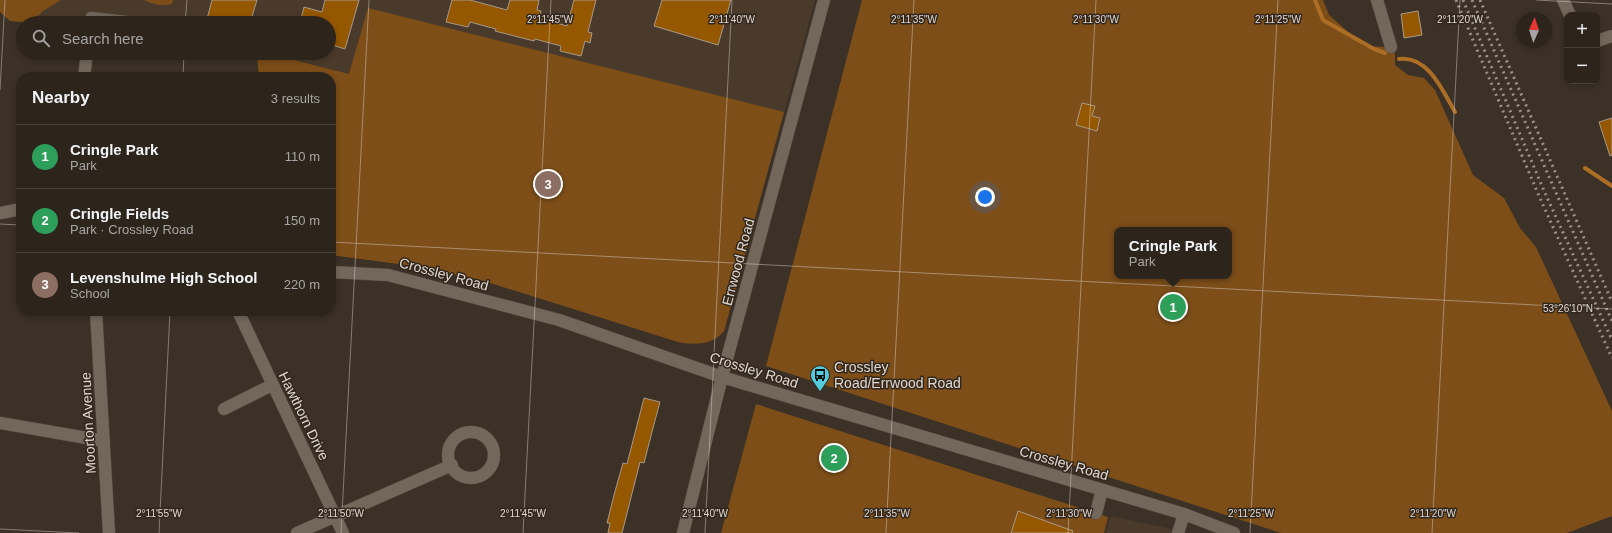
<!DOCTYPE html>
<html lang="en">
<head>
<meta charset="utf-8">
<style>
	:root { --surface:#2d251c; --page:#352d25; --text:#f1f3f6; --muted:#a7a5a3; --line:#48423b; --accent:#bca0f2 }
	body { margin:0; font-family:Helvetica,sans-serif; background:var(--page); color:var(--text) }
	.controls { position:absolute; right:12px; top:12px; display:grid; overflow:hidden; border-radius:8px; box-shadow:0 2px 6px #0003 }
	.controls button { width:36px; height:36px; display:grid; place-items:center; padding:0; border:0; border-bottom:1px solid var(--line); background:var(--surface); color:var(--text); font:20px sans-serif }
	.compass { position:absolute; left:1516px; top:12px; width:36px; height:36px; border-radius:50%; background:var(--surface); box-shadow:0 2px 6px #0003; rotate:3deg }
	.you { position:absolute; left:985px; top:197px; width:14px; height:14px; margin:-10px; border:3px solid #fff; border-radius:50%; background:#1a73e8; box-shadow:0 0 0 6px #1a73e833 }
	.badge { display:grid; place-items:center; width:26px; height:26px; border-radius:50%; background:var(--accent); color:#fff; font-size:13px; font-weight:700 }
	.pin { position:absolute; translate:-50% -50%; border:2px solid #fff; box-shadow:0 1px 4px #0006 }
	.popup { position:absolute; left:1114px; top:227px; width:118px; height:52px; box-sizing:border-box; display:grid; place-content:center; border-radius:8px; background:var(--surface); filter:drop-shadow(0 1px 3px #0005); font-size:13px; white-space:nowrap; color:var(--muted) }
	.popup b { font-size:15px; color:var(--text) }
	.popup::after { content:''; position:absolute; left:50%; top:100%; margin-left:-8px; border:8px solid transparent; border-top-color:var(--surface) }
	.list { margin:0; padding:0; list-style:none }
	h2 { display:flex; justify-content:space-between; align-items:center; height:52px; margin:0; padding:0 16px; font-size:17px }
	h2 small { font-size:13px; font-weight:400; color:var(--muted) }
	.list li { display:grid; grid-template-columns:26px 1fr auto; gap:12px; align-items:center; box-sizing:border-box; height:64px; padding:0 16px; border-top:1px solid var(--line) }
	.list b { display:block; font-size:15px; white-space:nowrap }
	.list p { margin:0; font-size:13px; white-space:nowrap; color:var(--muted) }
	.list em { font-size:13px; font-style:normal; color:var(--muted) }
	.icon { flex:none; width:22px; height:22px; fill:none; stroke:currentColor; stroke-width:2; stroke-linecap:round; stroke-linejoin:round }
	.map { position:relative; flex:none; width:1612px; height:533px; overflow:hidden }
	.search { position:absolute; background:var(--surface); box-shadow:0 2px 6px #0003; left:16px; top:16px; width:320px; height:44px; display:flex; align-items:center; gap:10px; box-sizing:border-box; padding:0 14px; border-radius:22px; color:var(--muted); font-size:15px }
	.panel { position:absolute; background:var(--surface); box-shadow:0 2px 6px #0003; left:16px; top:72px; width:320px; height:244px; border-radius:16px }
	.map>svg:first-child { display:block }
	.built { fill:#4a3a2b }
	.green { fill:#7d4e18; fill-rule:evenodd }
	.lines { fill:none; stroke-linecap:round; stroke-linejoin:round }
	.stream { stroke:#ac6d25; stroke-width:4 }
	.building { fill:#955700; stroke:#a7998c }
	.minor-casing { stroke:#584e45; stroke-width:13 }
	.minor { stroke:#73675b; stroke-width:12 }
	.rail { stroke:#999088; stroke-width:3; stroke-dasharray:2 4; stroke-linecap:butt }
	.ticks { fill:none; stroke:#e0d8d2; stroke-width:1; stroke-opacity:0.45 }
	.labels { text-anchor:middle; stroke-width:3; stroke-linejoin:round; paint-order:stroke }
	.street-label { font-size:14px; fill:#e0d8d2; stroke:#32271c }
	.poi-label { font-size:14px; fill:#e0d8d2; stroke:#32271c; text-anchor:start }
	.ticks-label { font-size:10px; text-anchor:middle; fill:#e0d8d2; stroke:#32271c; stroke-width:3; stroke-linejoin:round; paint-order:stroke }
</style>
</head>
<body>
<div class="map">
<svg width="1612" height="533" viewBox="0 0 1612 533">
	<rect width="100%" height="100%" fill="#3c3126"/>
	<path class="built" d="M0,0H815L724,331L718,338L712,341L704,343L687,344L678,342L559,304L462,275L413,266L331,255V77H259L257,55L233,53H329V23H32L10,20L0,12Z
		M1110,516L1167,528L1183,533H1106Z"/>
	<path class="green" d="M0,0H61L43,11L31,23L10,21L0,12Z
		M144,0H173L172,4C161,6 154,5 144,0Z
		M862,0H1323L1329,15L1364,46L1391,47L1395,50V65L1408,75L1424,78L1435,90L1473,175L1504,198L1520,228L1536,247L1612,411V516L1567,533H1281L766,366ZM1117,230H1229V276H1117Z
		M368,8L784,112L724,331C712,345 696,345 678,342L481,280L413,266L331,255V77H259L257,55L278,56L349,74Z
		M756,404L1108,517L1104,533H721Z"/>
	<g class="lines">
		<path class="stream" d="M1315,0L1323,20L1374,49L1385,53
			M1399,59C1428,55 1443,91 1455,112
			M1585,168L1612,186"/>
	</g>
	<path class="building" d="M212,0H257L250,23H222L207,19Z
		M325,0H359L345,49L329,44V23H300L304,7L322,12Z
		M452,0H470L507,10L510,0H539L537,10L541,11L539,18L567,26L574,0H596L588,32L592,33L590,43L585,41L581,56L560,51L561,46L535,39L534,41L495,31L496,29L470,22L468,27L446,22Z
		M662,0H731L718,45L654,26Z
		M1418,11L1422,35L1404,38L1401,14Z
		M1082,103L1095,106L1092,116L1100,118L1097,131L1076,125Z
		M1612,118V155L1610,156L1599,122Z
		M644,398L660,402L653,428L644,463L640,462L622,533H608L610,523H607L614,495L623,463L627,464Z
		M1018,511L1073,531L1072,533H1011Z"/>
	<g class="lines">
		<g class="minor-casing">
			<path id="minor" d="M1377,0L1391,47
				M1563,0L1570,15
				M91,23V18L136,23
				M1597,41L1612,36
				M84,77L87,53
				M0,213L21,209
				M331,272L388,275L559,320L722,377L1184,514L1234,533
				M96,311L109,533
				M238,311L343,533
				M224,409L272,385
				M0,423L104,441
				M448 455a23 23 0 1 1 46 0a23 23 0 1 1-46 0Z
				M1096,513L1102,490
				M297,533L452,465
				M683,533L722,377L824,0
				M1178,533L1184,514"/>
		</g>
		<use href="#minor" class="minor"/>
		<path class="rail" d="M1456,0L1539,196L1612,358
			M1463,0L1545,193L1612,340
			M1472,0L1612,321
			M1480,0L1612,302"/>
	</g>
	<path class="ticks" d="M1536,0L1612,4M185,23L187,0M183,77L184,53M0,90L5,0M0,224L21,225M331,242L1612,309M0,529L79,533M159,533L170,311M341,533L369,0M523,533L551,0M705,533L732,0M886,533L914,0M1068,533L1096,0M1250,533L1278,0M1432,533L1460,0"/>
	<defs>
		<g id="bus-pin" transform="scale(1)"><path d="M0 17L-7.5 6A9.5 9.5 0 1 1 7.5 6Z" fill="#54cadd" stroke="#32271c"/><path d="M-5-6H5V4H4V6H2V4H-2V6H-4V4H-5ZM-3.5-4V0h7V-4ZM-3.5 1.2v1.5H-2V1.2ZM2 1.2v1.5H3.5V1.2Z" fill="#111"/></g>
	</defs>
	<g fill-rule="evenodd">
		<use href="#bus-pin" x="820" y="375"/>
	</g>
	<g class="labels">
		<g class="street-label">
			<text transform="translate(738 262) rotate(-75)" y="5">Errwood Road</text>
			<text transform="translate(444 274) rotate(15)" y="5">Crossley Road</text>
			<text transform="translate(754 370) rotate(17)" y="5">Crossley Road</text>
			<text transform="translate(304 416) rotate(64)" y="5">Hawthorn Drive</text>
			<text transform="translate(88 423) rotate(-93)" y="5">Moorton Avenue</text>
			<text transform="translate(1064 463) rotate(16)" y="5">Crossley Road</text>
		</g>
		<g class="poi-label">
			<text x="834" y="372">Crossley<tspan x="834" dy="16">Road/Errwood Road</tspan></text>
		</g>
	</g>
	<g class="ticks-label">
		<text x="550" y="23">2°11'45"W</text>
		<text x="732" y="23">2°11'40"W</text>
		<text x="914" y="23">2°11'35"W</text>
		<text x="1096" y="23">2°11'30"W</text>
		<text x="1278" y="23">2°11'25"W</text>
		<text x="1460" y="23">2°11'20"W</text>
		<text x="1568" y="312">53°26'10"N</text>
		<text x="159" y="517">2°11'55"W</text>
		<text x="341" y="517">2°11'50"W</text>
		<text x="523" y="517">2°11'45"W</text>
		<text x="705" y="517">2°11'40"W</text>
		<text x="887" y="517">2°11'35"W</text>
		<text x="1069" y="517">2°11'30"W</text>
		<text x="1251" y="517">2°11'25"W</text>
		<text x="1433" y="517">2°11'20"W</text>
	</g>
</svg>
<div class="controls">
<button>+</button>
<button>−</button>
</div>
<svg class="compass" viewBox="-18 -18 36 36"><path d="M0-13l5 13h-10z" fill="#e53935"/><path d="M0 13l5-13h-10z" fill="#a7a5a3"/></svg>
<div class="you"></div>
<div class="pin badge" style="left:1173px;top:307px;background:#2e9e5b">1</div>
<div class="popup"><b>Cringle Park</b>Park</div>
<div class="pin badge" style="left:834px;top:458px;background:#2e9e5b">2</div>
<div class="pin badge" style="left:548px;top:184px;background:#8d6e63">3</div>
<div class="search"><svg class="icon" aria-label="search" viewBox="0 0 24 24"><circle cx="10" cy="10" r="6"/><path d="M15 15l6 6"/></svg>Search here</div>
<section class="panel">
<h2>Nearby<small>3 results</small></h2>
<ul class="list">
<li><span class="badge" style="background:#2e9e5b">1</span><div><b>Cringle Park</b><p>Park</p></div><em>110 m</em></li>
<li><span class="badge" style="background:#2e9e5b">2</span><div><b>Cringle Fields</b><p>Park · Crossley Road</p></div><em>150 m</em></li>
<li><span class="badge" style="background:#8d6e63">3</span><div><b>Levenshulme High School</b><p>School</p></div><em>220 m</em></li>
</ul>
</section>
</div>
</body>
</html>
